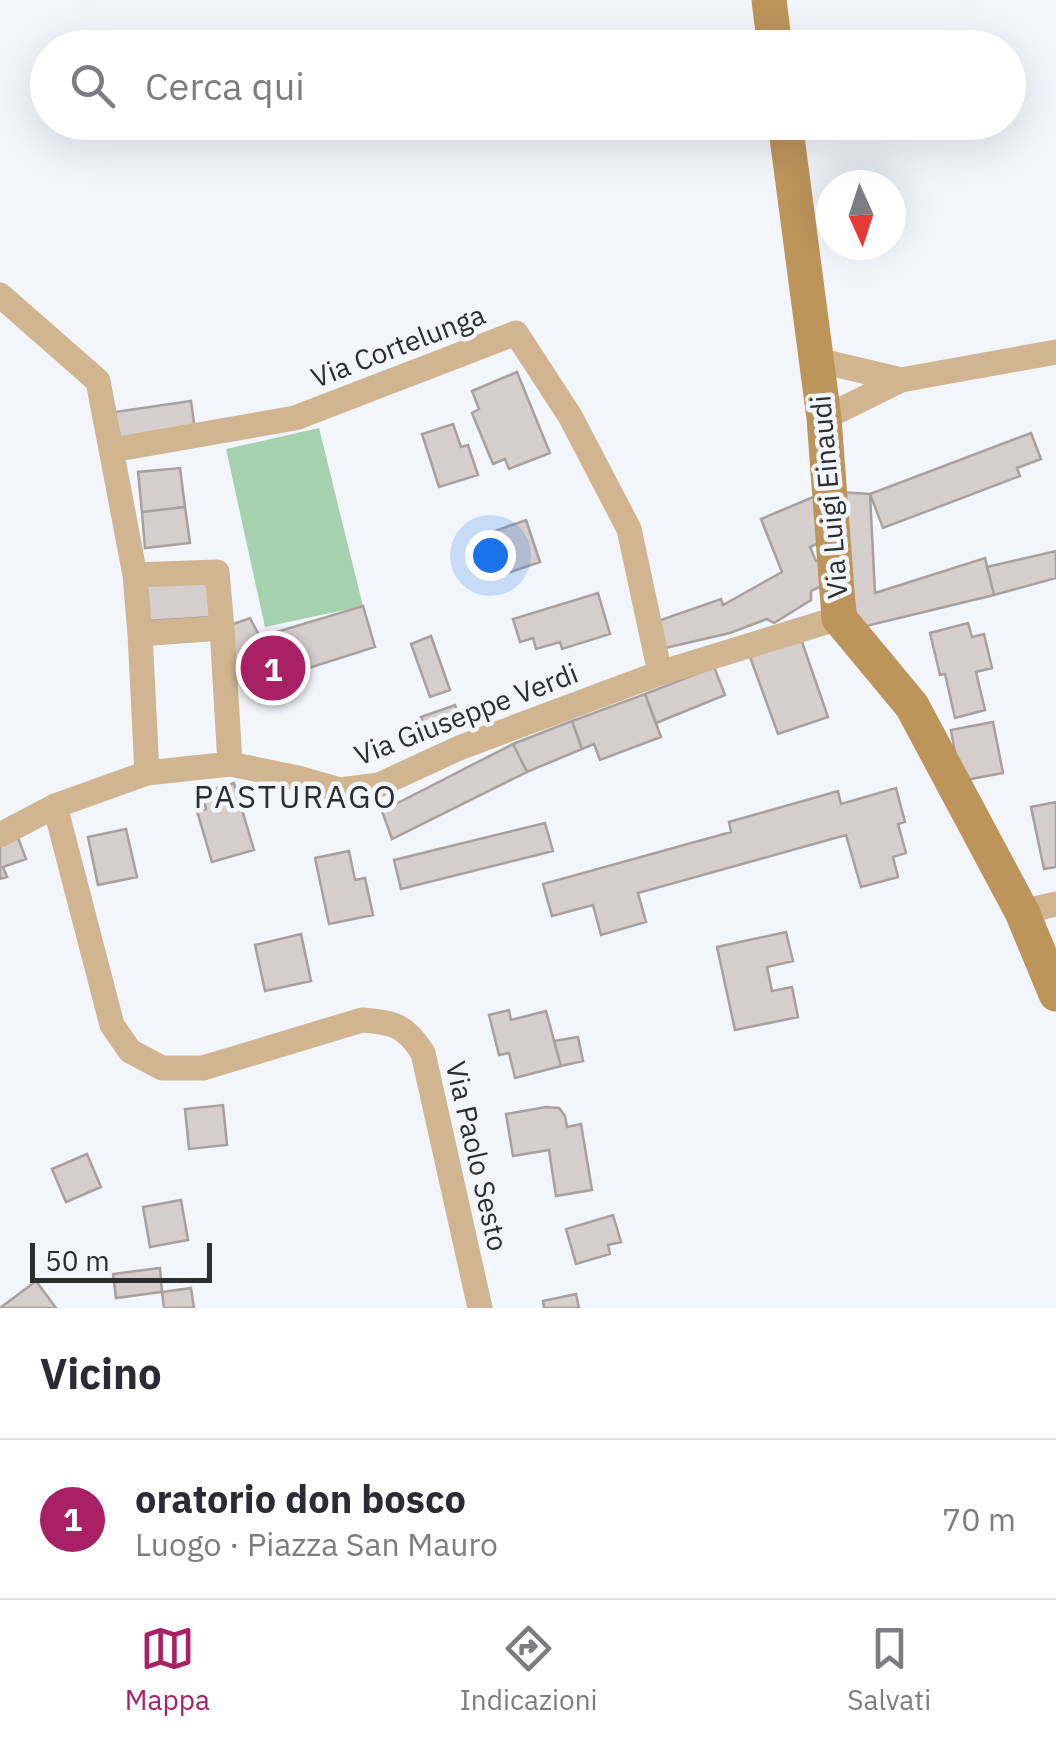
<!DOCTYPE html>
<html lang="it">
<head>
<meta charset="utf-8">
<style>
	:root { --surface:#fff; --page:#f2f2f3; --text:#2b2b33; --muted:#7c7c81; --line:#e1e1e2; --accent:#a92065 }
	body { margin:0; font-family:"IBM Plex Sans",sans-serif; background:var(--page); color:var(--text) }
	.compass { position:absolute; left:816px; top:170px; width:90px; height:90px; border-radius:50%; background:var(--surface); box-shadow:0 10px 40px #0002; rotate:177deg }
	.scale { position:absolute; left:30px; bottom:25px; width:182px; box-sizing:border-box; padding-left:10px; border:5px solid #2c2d2f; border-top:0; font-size:28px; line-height:35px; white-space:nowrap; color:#2c2d2f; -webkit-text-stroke:8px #f3f5fc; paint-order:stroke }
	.you { position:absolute; left:490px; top:555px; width:35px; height:35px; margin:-25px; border:8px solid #fff; border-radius:50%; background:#1a73e8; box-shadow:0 0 0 15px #1a73e833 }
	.badge { display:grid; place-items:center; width:65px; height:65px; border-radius:50%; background:var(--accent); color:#fff; font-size:32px; font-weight:700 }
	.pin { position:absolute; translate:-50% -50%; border:5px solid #fff; box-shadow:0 2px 10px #0006 }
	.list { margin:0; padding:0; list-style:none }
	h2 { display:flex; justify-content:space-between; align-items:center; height:130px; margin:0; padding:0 40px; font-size:42px }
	h2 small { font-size:32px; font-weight:400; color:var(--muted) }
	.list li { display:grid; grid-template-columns:65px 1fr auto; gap:30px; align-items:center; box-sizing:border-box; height:160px; padding:0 40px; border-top:2px solid var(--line) }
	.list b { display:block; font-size:38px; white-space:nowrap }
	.list p { margin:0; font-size:32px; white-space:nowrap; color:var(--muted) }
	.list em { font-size:32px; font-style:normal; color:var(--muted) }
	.icon { flex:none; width:55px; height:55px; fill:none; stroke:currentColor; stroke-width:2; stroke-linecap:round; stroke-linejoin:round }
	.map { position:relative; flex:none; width:1056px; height:1308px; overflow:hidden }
	.search { position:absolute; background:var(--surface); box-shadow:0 10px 40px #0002; left:30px; right:30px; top:30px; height:110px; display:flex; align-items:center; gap:25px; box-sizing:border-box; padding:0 35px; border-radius:55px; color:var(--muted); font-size:38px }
	.sheet { height:290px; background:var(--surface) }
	nav { display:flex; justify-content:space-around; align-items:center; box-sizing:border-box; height:140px; border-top:2px solid var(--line); background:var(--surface); font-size:28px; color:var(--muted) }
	nav a { display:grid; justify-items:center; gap:5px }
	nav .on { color:var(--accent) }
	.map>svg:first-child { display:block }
	.green { fill:#a6d1ae }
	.building { fill:#d6cecc; stroke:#a7a09e; stroke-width:2.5 }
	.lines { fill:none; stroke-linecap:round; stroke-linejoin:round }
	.street { stroke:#d0b590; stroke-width:25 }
	.secondary { stroke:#bd955b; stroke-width:35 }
	.labels { text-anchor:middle; stroke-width:9; stroke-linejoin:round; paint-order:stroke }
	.street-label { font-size:28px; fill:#2c2d2f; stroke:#f3f5fc }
	.quarter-label { font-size:32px; letter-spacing:2.5px; fill:#2c2d2f; stroke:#f3f5fc }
</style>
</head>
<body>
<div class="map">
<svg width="1056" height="1308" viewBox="0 0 1056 1308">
	<rect width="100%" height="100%" fill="#f3f5fc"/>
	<path class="green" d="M319,428L363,606L265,627L226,449Z"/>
	<path class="building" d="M517,372L550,453L509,469L505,459L493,464L472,413L479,409L472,391Z
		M191,401L195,430L119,441L115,412Z
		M453,424L461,447L468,445L478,475L439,487L422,434Z
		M1031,433L1041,459L1017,468L1020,476L883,528L870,494Z
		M180,468L185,507L142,512L138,472Z
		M838,492L870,494L875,593L985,558L994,595L858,628Z
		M818,495L830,538L810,547L816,561L831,560L834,580L811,591V600L774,623L767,619L730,633L665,648L655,622L721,599L723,605L782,572L761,519Z
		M185,507L190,543L145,548L142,512Z
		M526,520L540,562L496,577L481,536Z
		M1056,551V578L994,595L987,567Z
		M209,578L211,617L148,621L144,581Z
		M598,593L610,634L562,649L560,642L536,649L533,638L520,642L513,619Z
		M363,606L375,647L243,689L222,628L250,618L260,637Z
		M968,623L972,637L984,634L992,668L976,672L985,710L955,718L945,674L940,675L930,633Z
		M431,636L450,690L430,697L411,644Z
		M801,639L828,717L778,734L750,657Z
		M714,667L725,695L656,723L645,694Z
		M645,694L661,737L600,760L594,744L582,749L572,721Z
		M455,705L461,723L428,735L421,717Z
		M572,721L582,749L527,772L513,744Z
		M993,722L1003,773L960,781L951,730Z
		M513,744L527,772L392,839L382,811Z
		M234,783L254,850L212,862L197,811L206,809L202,793Z
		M896,788L905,822L898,824L906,853L893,857L898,877L861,887L846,835L638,893L646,922L601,935L593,905L552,916L543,884L731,832L729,822L838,791L841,804Z
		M1056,802V867L1044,869L1031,807Z
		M545,823L553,851L401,889L394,860Z
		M126,829L137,877L98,885L88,837Z
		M17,835L26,859L3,867L7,877L0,879V841Z
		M349,851L355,880L365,878L373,915L329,924L315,858Z
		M786,932L793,961L767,967L772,991L792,987L798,1017L735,1030L717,947Z
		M301,934L311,981L265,991L255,945Z
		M509,1010L511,1020L546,1011L561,1066L515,1078L509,1053L499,1055L489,1015Z
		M578,1037L583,1061L561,1066L554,1041Z
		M223,1105L227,1145L189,1149L185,1109Z
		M546,1107L559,1108L565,1116L567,1127L581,1124L592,1190L556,1196L549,1150L513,1156L506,1114Z
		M87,1154L101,1187L66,1202L52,1169Z
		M181,1200L188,1240L150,1247L143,1207Z
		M613,1215L621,1242L608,1245L610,1254L576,1264L566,1229Z
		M160,1268L162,1292L116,1298L113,1274Z
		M36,1281L56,1308H0Z
		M191,1288L194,1308H164L162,1292Z
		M576,1294L579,1308H544L543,1301Z"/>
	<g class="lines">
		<path class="street" d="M0,295L98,381L135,575L140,634
			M817,360L901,380
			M824,418L901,380L1056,352
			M112,450L295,418L516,333L570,416L629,529L660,673
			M135,575L217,572L222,628
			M147,773L140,634L222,628L230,764
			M55,806L112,1025L130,1051L162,1068H203L362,1020C394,1022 406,1026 423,1053L480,1308
			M0,835L55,806L147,773L230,764L298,778L340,790L379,785L459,748L660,673L839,618
			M1022,912L1056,904"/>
		<path class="secondary" d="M769,0L775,48
			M785,122L824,418L839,618L912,706L1022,912L1056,994"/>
	</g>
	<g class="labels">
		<g class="street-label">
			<text transform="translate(398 346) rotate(-21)" y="10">Via Cortelunga</text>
			<text transform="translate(829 497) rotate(-95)" y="10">Via Luigi Einaudi</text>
			<text transform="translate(466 714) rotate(-21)" y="10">Via Giuseppe Verdi</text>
			<text transform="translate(477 1156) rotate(77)" y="10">Via Paolo Sesto</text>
		</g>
		<g class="quarter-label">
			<text x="296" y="808">PASTURAGO</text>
		</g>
	</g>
</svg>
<svg class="compass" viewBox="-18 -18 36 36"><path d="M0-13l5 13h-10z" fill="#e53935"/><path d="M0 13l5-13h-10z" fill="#7c7c81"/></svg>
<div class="scale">50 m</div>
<div class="you"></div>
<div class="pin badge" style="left:273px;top:668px">1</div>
<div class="search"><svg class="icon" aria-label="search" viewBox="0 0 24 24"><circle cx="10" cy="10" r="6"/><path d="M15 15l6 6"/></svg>Cerca qui</div>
</div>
<section class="sheet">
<h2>Vicino<small></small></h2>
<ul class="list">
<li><span class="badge">1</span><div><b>oratorio don bosco</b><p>Luogo · Piazza San Mauro</p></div><em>70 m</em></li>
</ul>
</section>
<nav>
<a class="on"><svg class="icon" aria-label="map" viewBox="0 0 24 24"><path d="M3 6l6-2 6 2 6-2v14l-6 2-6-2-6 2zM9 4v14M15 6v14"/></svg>Mappa</a>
<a><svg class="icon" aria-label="directions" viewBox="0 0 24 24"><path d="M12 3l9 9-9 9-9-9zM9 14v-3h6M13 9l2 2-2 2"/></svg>Indicazioni</a>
<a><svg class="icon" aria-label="saved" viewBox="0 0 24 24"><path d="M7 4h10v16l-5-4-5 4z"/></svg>Salvati</a>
</nav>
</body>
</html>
